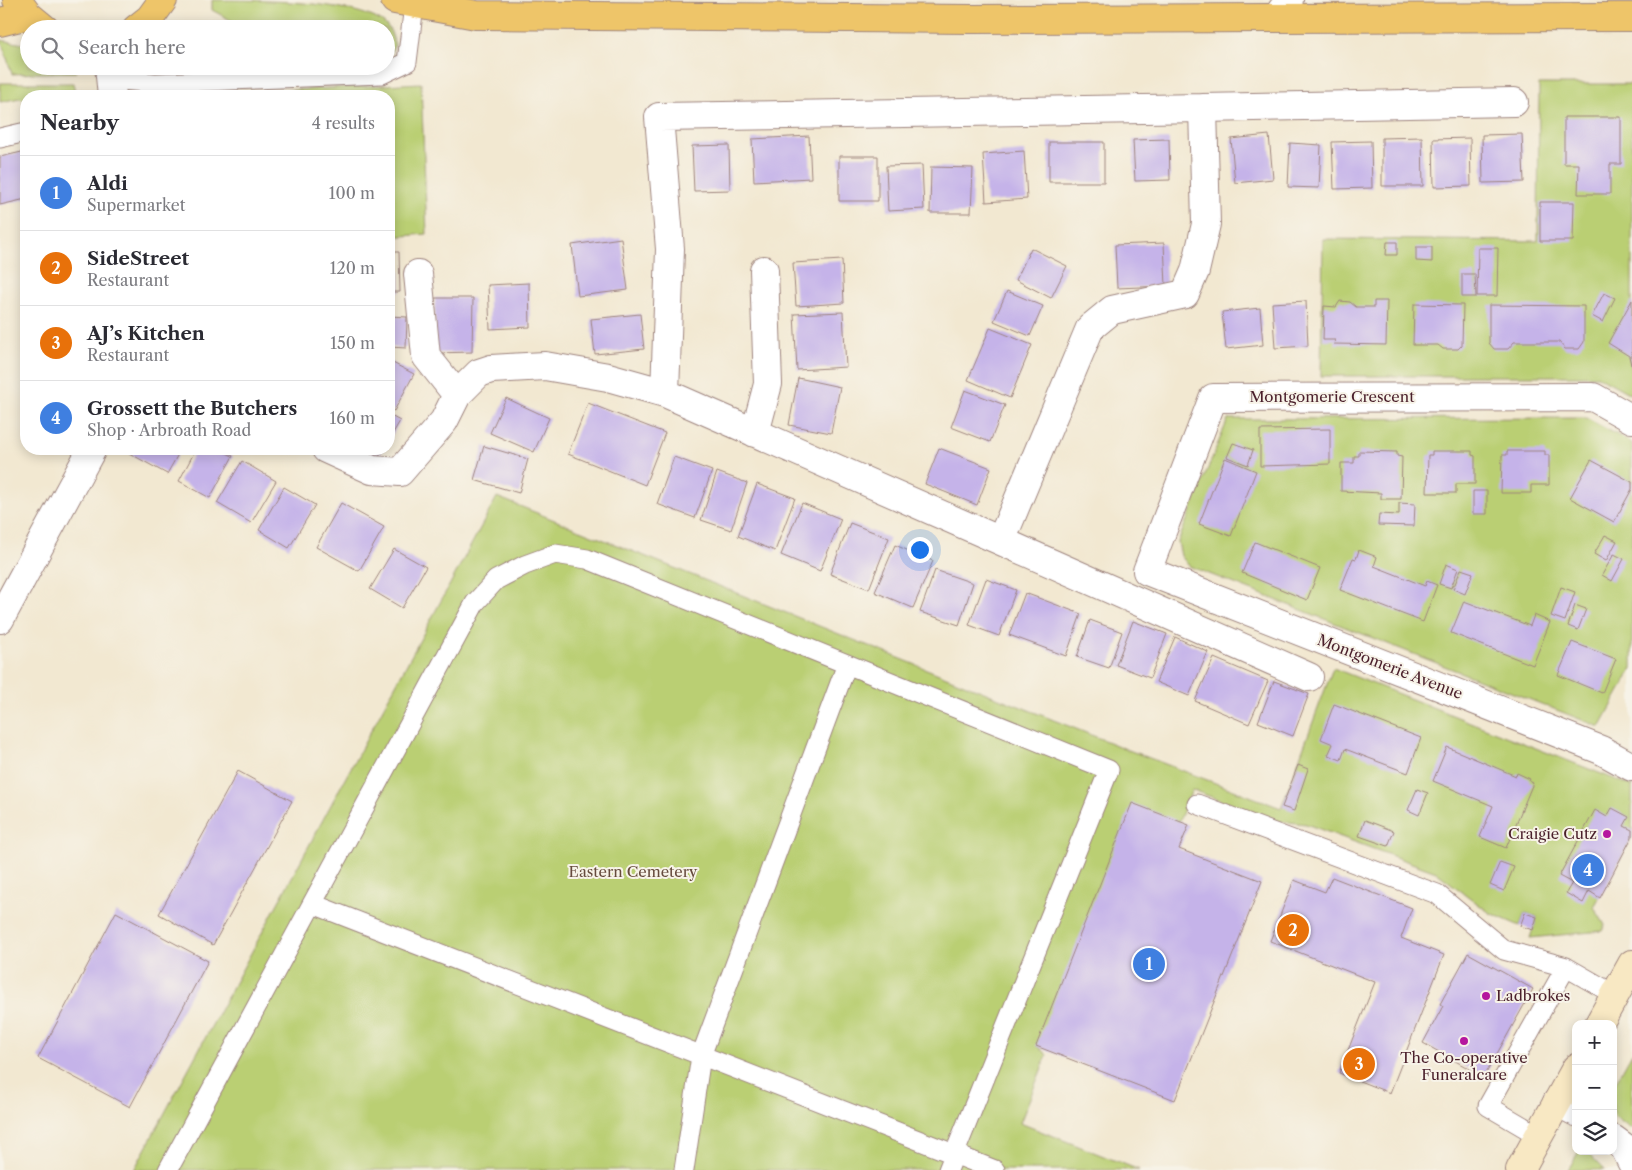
<!DOCTYPE html>
<html lang="en">
<head>
<meta charset="utf-8">
<style>
	:root { --surface:#fff; --page:#f2f2f3; --text:#2b2b33; --muted:#7c7c81; --line:#e1e1e2; --accent:#1a73e8 }
	body { margin:0; font-family:"Libre Caslon Text",serif; background:var(--page); color:var(--text) }
	.controls { position:absolute; right:15px; bottom:15px; display:grid; overflow:hidden; border-radius:10px; box-shadow:0 2px 12px #0003 }
	.controls button { width:45px; height:45px; display:grid; place-items:center; padding:0; border:0; border-bottom:1px solid var(--line); background:var(--surface); color:var(--text); font:25px sans-serif }
	.you { position:absolute; left:919px; top:549px; width:18px; height:18px; margin:-12px; border:4px solid #fff; border-radius:50%; background:#1a73e8; box-shadow:0 0 0 8px #1a73e833 }
	.badge { display:grid; place-items:center; width:32px; height:32px; border-radius:50%; background:var(--accent); color:#fff; font-size:16px; font-weight:700 }
	.pin { position:absolute; translate:-50% -50%; border:2px solid #fff; box-shadow:0 1px 5px #0006 }
	.list { margin:0; padding:0; list-style:none }
	h2 { display:flex; justify-content:space-between; align-items:center; height:65px; margin:0; padding:0 20px; font-size:21px }
	h2 small { font-size:16px; font-weight:400; color:var(--muted) }
	.list li { display:grid; grid-template-columns:32px 1fr auto; gap:15px; align-items:center; box-sizing:border-box; height:75px; padding:0 20px; border-top:1px solid var(--line) }
	.list b { display:block; font-size:19px; white-space:nowrap }
	.list p { margin:0; font-size:16px; white-space:nowrap; color:var(--muted) }
	.list em { font-size:16px; font-style:normal; color:var(--muted) }
	.icon { flex:none; width:28px; height:28px; fill:none; stroke:currentColor; stroke-width:2; stroke-linecap:round; stroke-linejoin:round }
	.map { position:relative; flex:none; width:1632px; height:1170px; overflow:hidden }
	.search { position:absolute; background:var(--surface); box-shadow:0 2px 12px #0003; left:20px; top:20px; width:375px; height:55px; display:flex; align-items:center; gap:12px; box-sizing:border-box; padding:0 18px; border-radius:28px; color:var(--muted); font-size:19px }
	.panel { position:absolute; background:var(--surface); box-shadow:0 2px 12px #0003; left:20px; top:90px; width:375px; height:365px; border-radius:20px }
	.map>svg:first-child { display:block }
	.green { fill:#bacf73; stroke:#82774f }
	.building { fill:#c5b3e9 }
	.lines { fill:none; stroke-linecap:round; stroke-linejoin:round }
	.lane-casing { stroke:#9e847e; stroke-width:21 }
	.street-casing { stroke:#9e847e; stroke-width:30 }
	.secondary-casing { stroke:#9e847e; stroke-width:30 }
	.highway-casing { stroke:#9e847e; stroke-width:30 }
	.lane { stroke:#fff; stroke-width:19 }
	.street { stroke:#fff; stroke-width:28 }
	.secondary { stroke:#f8e8c3; stroke-width:28 }
	.highway { stroke:#eec569; stroke-width:28 }
	.poi-dot { fill:#b5179e; stroke:#f7f3e8; stroke-width:2 }
	.labels { text-anchor:middle; stroke-width:4; stroke-linejoin:round; paint-order:stroke }
	.street-label { font-size:15px; fill:#4a1f2b; stroke:#f7f3e8 }
	.poi-label { font-size:15px; fill:#4a1f2b; stroke:#f7f3e8; text-anchor:end }
	.park-label { font-size:15px; fill:#664b3d; stroke:#f7f3e8 }
</style>
</head>
<body>
<div class="map">
<svg width="1632" height="1170" viewBox="0 0 1632 1170">
	<rect width="100%" height="100%" fill="#f7f3e8"/>
	<filter id="ink" filterUnits="userSpaceOnUse"><feTurbulence type="fractalNoise" baseFrequency=".02" numOctaves="2"/><feDisplacementMap in="SourceGraphic" scale="10" xChannelSelector="R" yChannelSelector="G"/><feConvolveMatrix kernelMatrix="1 2 1 2 8 2 1 2 1" color-interpolation-filters="sRGB"/></filter>
	<filter id="wash" filterUnits="userSpaceOnUse"><feTurbulence type="fractalNoise" baseFrequency=".0096" numOctaves="4" result="noise"/><feDisplacementMap in="SourceGraphic" scale="20" xChannelSelector="R" yChannelSelector="G"/><feGaussianBlur stdDeviation="1.12" result="paint"/><feColorMatrix in="noise" values="0 0 0 0 0 0 0 0 0 0 0 0 0 0 0 0 0 1.4 0 .05"/><feComposite in="paint" operator="in"/></filter>
	<g filter="url(#wash)">
		<rect width="100%" height="100%" fill="#f2e8d1"/>
		<path class="green" d="M212,0C253,0 364,0 388,27C392,32 393,40 395,45L386,59V29H247L212,10Z
			M1,40L29,45V66H72L77,72L12,74Z
			M0,83H73L76,96H26V100L20,98L0,102Z
			M421,83L427,234L389,237V96H185Z
			M1539,84H1632V395L1598,376H1321L1323,239L1538,241Z
			M1586,418L1632,443V669L1600,727L1189,566L1181,556L1178,542L1228,419Z
			M497,497L1131,751L1281,808L1333,668L1632,786V837L1594,907L1605,925L1602,931L1530,938L1537,917L1525,913L1520,926L1490,913L1436,872L1306,824L1278,821L1192,790L1179,821L1037,1046L1047,1055L1020,1123L1139,1170H134Z
			M1632,1053V1130L1613,1115V1087Z
			M1579,1151H1586L1605,1170H1568Z"/>
		<g id="blocks">
			<path class="building" d="M1564,117H1621V164H1610V194H1578L1579,164H1564Z
				M1522,134L1524,182L1483,183L1482,135Z
				M1269,135L1273,179L1235,183L1231,139Z
				M809,136L811,178L754,181L752,139Z
				M1422,137L1423,186H1382V138Z
				M1470,138L1471,186L1434,187L1433,139Z
				M1169,139L1170,180L1135,181L1133,140Z
				M1371,141L1372,188L1334,189L1332,142Z
				M1049,142H1104V182H1049Z
				M1290,143L1321,145L1319,188L1288,187Z
				M729,145L730,190L694,191L692,146Z
				M26,151V199L0,205V157Z
				M1024,151L1027,199L986,202L983,154Z
				M839,156H878V201H839Z
				M922,165L924,209L888,211L886,166Z
				M931,167L973,168L971,213H930Z
				M1540,202H1574L1573,241H1540Z
				M621,238L628,290L578,296L572,245Z
				M1387,242H1397V255H1386Z
				M1164,243L1166,286L1117,288L1115,245Z
				M1416,247H1432V262L1416,261Z
				M1031,248L1067,266L1051,298L1016,280Z
				M1478,248H1498L1497,296H1477Z
				M389,252H399L400,292H389Z
				M842,260L844,303L796,306L793,263Z
				M1462,274H1475L1476,297H1462Z
				M529,283L530,327L490,329L488,285Z
				M1007,291L1043,306L1030,336L994,321Z
				M1604,293L1615,298L1603,322L1592,316Z
				M435,298H473L472,352L435,353Z
				M1632,300V365H1631L1629,356L1608,343Z
				M1306,301L1308,346L1275,348L1272,303Z
				M1340,301L1350,302L1356,307H1374V301H1387L1386,345L1334,344L1335,340H1323L1324,306L1336,307Z
				M1414,304L1463,305L1462,345L1458,349H1443L1438,345H1413Z
				M1489,305L1584,306V342L1579,349H1565L1559,342H1514L1508,349H1494L1489,343Z
				M1260,308L1263,345L1226,349L1222,312Z
				M843,312L846,367L797,370L794,314Z
				M640,314L644,349L595,354L591,319Z
				M389,316L407,317L406,348L389,347Z
				M990,328L1032,345L1010,398L968,380Z
				M389,361L414,374L394,411L389,408Z
				M798,378L840,387L831,433L789,425Z
				M965,390L1005,405L990,442L951,427Z
				M506,398L549,418L534,452L490,433Z
				M588,403L665,433L645,485L568,454Z
				M389,415L400,421L389,440Z
				M1330,429V464L1260,466V430Z
				M1233,443L1253,450L1248,465L1227,457Z
				M484,446L528,459L519,493L474,480Z
				M939,448L991,468L977,505L925,484Z
				M131,449H181L167,474L129,453Z
				M196,449H218L233,456L210,498L179,481Z
				M361,449H383L378,459Z
				M1359,451L1397,452V456L1402,457L1401,499H1381V493L1341,491V463H1354V456H1359Z
				M1432,451H1472V455L1475,456V484H1456V493H1427L1428,455H1432Z
				M1507,451H1545V455H1549V485H1531V493H1501L1502,455H1507Z
				M674,457L712,471L695,518L657,504Z
				M1225,458L1256,471L1231,536L1199,524Z
				M1591,460L1632,482V489L1614,522L1570,498Z
				M242,461L276,481L251,523L217,503Z
				M717,472L747,483L731,530L701,520Z
				M757,484L795,498L775,551L738,536Z
				M284,487L315,505L289,548L259,530Z
				M1473,491H1487V514H1473Z
				M341,503L384,527L359,571L316,547Z
				M802,503L841,519L820,571L781,555Z
				M1399,503L1415,504L1414,526L1378,525L1379,514L1399,515Z
				M850,523L889,538L869,589L830,574Z
				M1605,535L1617,541L1606,561L1594,554Z
				M1255,542L1320,568L1307,600L1242,573Z
				M895,545L933,561L913,608L875,592Z
				M394,549L426,567L402,608L370,589Z
				M1359,550L1377,557L1374,566L1425,586L1427,581L1437,585L1423,622L1340,590L1353,558L1356,559Z
				M1614,554L1624,559L1612,581L1602,575Z
				M1446,564L1458,569L1451,588L1439,584Z
				M1461,569L1473,573L1465,594L1453,589Z
				M935,570L973,583L959,625L920,612Z
				M986,579L1016,590L999,636L969,625Z
				M1561,587L1575,592L1565,621L1551,616Z
				M1025,593L1081,614L1066,656L1009,635Z
				M1464,601L1530,626L1534,615L1550,622L1533,665L1451,633Z
				M1575,605L1586,609L1578,630L1568,626Z
				M1090,620L1122,632L1109,668L1077,657Z
				M1133,621L1167,634L1150,678L1116,665Z
				M1175,637L1208,652L1189,696L1156,682Z
				M1572,642L1616,659L1602,693L1558,675Z
				M1214,658L1268,681L1249,724L1195,701Z
				M1274,681L1309,694L1293,736L1258,722Z
				M1334,704L1421,738L1408,773L1345,749L1341,760L1328,755L1333,744L1321,739Z
				M1447,747L1516,776L1517,773L1530,779L1529,781L1533,783L1506,848L1480,837L1493,806L1433,781Z
				M1298,765L1308,769L1294,811L1282,807Z
				M238,771L292,801L213,945L159,914Z
				M1417,789L1428,793L1419,815L1408,810Z
				M1132,803L1189,825L1179,849L1262,881L1175,1100L1036,1046Z
				M1612,808L1629,817L1624,826L1632,830V837L1600,898L1589,891L1583,903L1566,893L1572,883L1559,876L1595,810L1607,817Z
				M1365,820L1394,831L1388,846L1359,836Z
				M1500,862L1514,867L1504,891L1490,885Z
				M1332,877L1412,908L1401,938L1444,955L1390,1093L1339,1073L1375,982L1270,941L1294,880L1325,892Z
				M116,912L208,961L130,1107L38,1058Z
				M1525,913L1537,917L1533,930L1520,926Z
				M1468,953L1533,989L1484,1077L1423,1043L1443,1006L1440,1004Z"/>
		</g>
	</g>
	<g filter="url(#ink)">
		<use href="#blocks" fill-opacity="0" stroke="#9e847e" stroke-width="1"/>
		<g class="lines">
			<g class="lane-casing">
				<path id="lane" d="M111,79L155,83L382,74L407,62L414,5
					M0,138L26,132
					M1197,804L1437,894L1504,950L1566,967L1615,995
					M313,904L995,1170
					M1539,1136L1488,1106L1566,967
					M168,1170L475,603L496,580L525,565L555,554L587,559L1109,770L948,1170
					M684,1170L701,1056L847,664"/>
			</g>
			<g class="street-casing">
				<path id="street" d="M1277,17L1289,0
					M109,66L112,96
					M1203,108L1514,102
					M418,274L426,356L457,395
					M1632,419L1593,397L1213,398L1147,571L1601,750L1632,767
					M755,433L768,384L764,270
					M326,449L372,470L400,472L444,421L457,395L479,373L491,369L545,366L608,377L665,393L1001,541L1090,328L1112,310L1185,294L1195,271L1206,224L1203,108L659,117L670,249L665,393
					M1001,541L1309,677
					M0,619L92,449
					M1557,1102L1576,1112
					M1613,1139L1624,1147L1632,1163"/>
			</g>
			<g class="secondary-casing">
				<path id="secondary" d="M1599,1024L1632,964
					M1520,1170L1576,1068"/>
			</g>
			<g class="highway-casing">
				<path id="highway" d="M17,0L28,15L45,29
					M395,0L476,15L971,19L1632,17
					M0,22L28,15
					M136,29L150,18L163,0"/>
			</g>
			<use href="#lane" class="lane"/>
			<use href="#street" class="street"/>
			<use href="#secondary" class="secondary"/>
			<use href="#highway" class="highway"/>
		</g>
	</g>
	<g class="poi-dot">
		<circle cx="1607" cy="834" r="5"/>
		<circle cx="1486" cy="996" r="5"/>
		<circle cx="1464" cy="1041" r="5"/>
	</g>
	<g class="labels">
		<g class="street-label">
			<text x="1332" y="402">Montgomerie Crescent</text>
			<text transform="translate(1390 667) rotate(21)" y="5">Montgomerie Avenue</text>
		</g>
		<g class="poi-label">
			<text x="1597" y="839">Craigie Cutz</text>
			<text x="1496" y="1001" text-anchor="start">Ladbrokes</text>
			<text x="1464" y="1063" text-anchor="middle">The Co-operative<tspan x="1464" dy="17">Funeralcare</tspan></text>
		</g>
		<g class="park-label">
			<text x="633" y="877">Eastern Cemetery</text>
		</g>
	</g>
</svg>
<div class="controls">
<button>+</button>
<button>−</button>
<button><svg class="icon" aria-label="layers" viewBox="0 0 24 24"><path d="M12 4l9 5-9 5-9-5zM3 14l9 5 9-5"/></svg></button>
</div>
<div class="you"></div>
<div class="pin badge" style="left:1149px;top:964px;background:#3f7fe0">1</div>
<div class="pin badge" style="left:1293px;top:930px;background:#e8710a">2</div>
<div class="pin badge" style="left:1359px;top:1064px;background:#e8710a">3</div>
<div class="pin badge" style="left:1588px;top:870px;background:#3f7fe0">4</div>
<div class="search"><svg class="icon" aria-label="search" viewBox="0 0 24 24"><circle cx="10" cy="10" r="6"/><path d="M15 15l6 6"/></svg>Search here</div>
<section class="panel">
<h2>Nearby<small>4 results</small></h2>
<ul class="list">
<li><span class="badge" style="background:#3f7fe0">1</span><div><b>Aldi</b><p>Supermarket</p></div><em>100 m</em></li>
<li><span class="badge" style="background:#e8710a">2</span><div><b>SideStreet</b><p>Restaurant</p></div><em>120 m</em></li>
<li><span class="badge" style="background:#e8710a">3</span><div><b>AJ’s Kitchen</b><p>Restaurant</p></div><em>150 m</em></li>
<li><span class="badge" style="background:#3f7fe0">4</span><div><b>Grossett the Butchers</b><p>Shop · Arbroath Road</p></div><em>160 m</em></li>
</ul>
</section>
</div>
</body>
</html>
